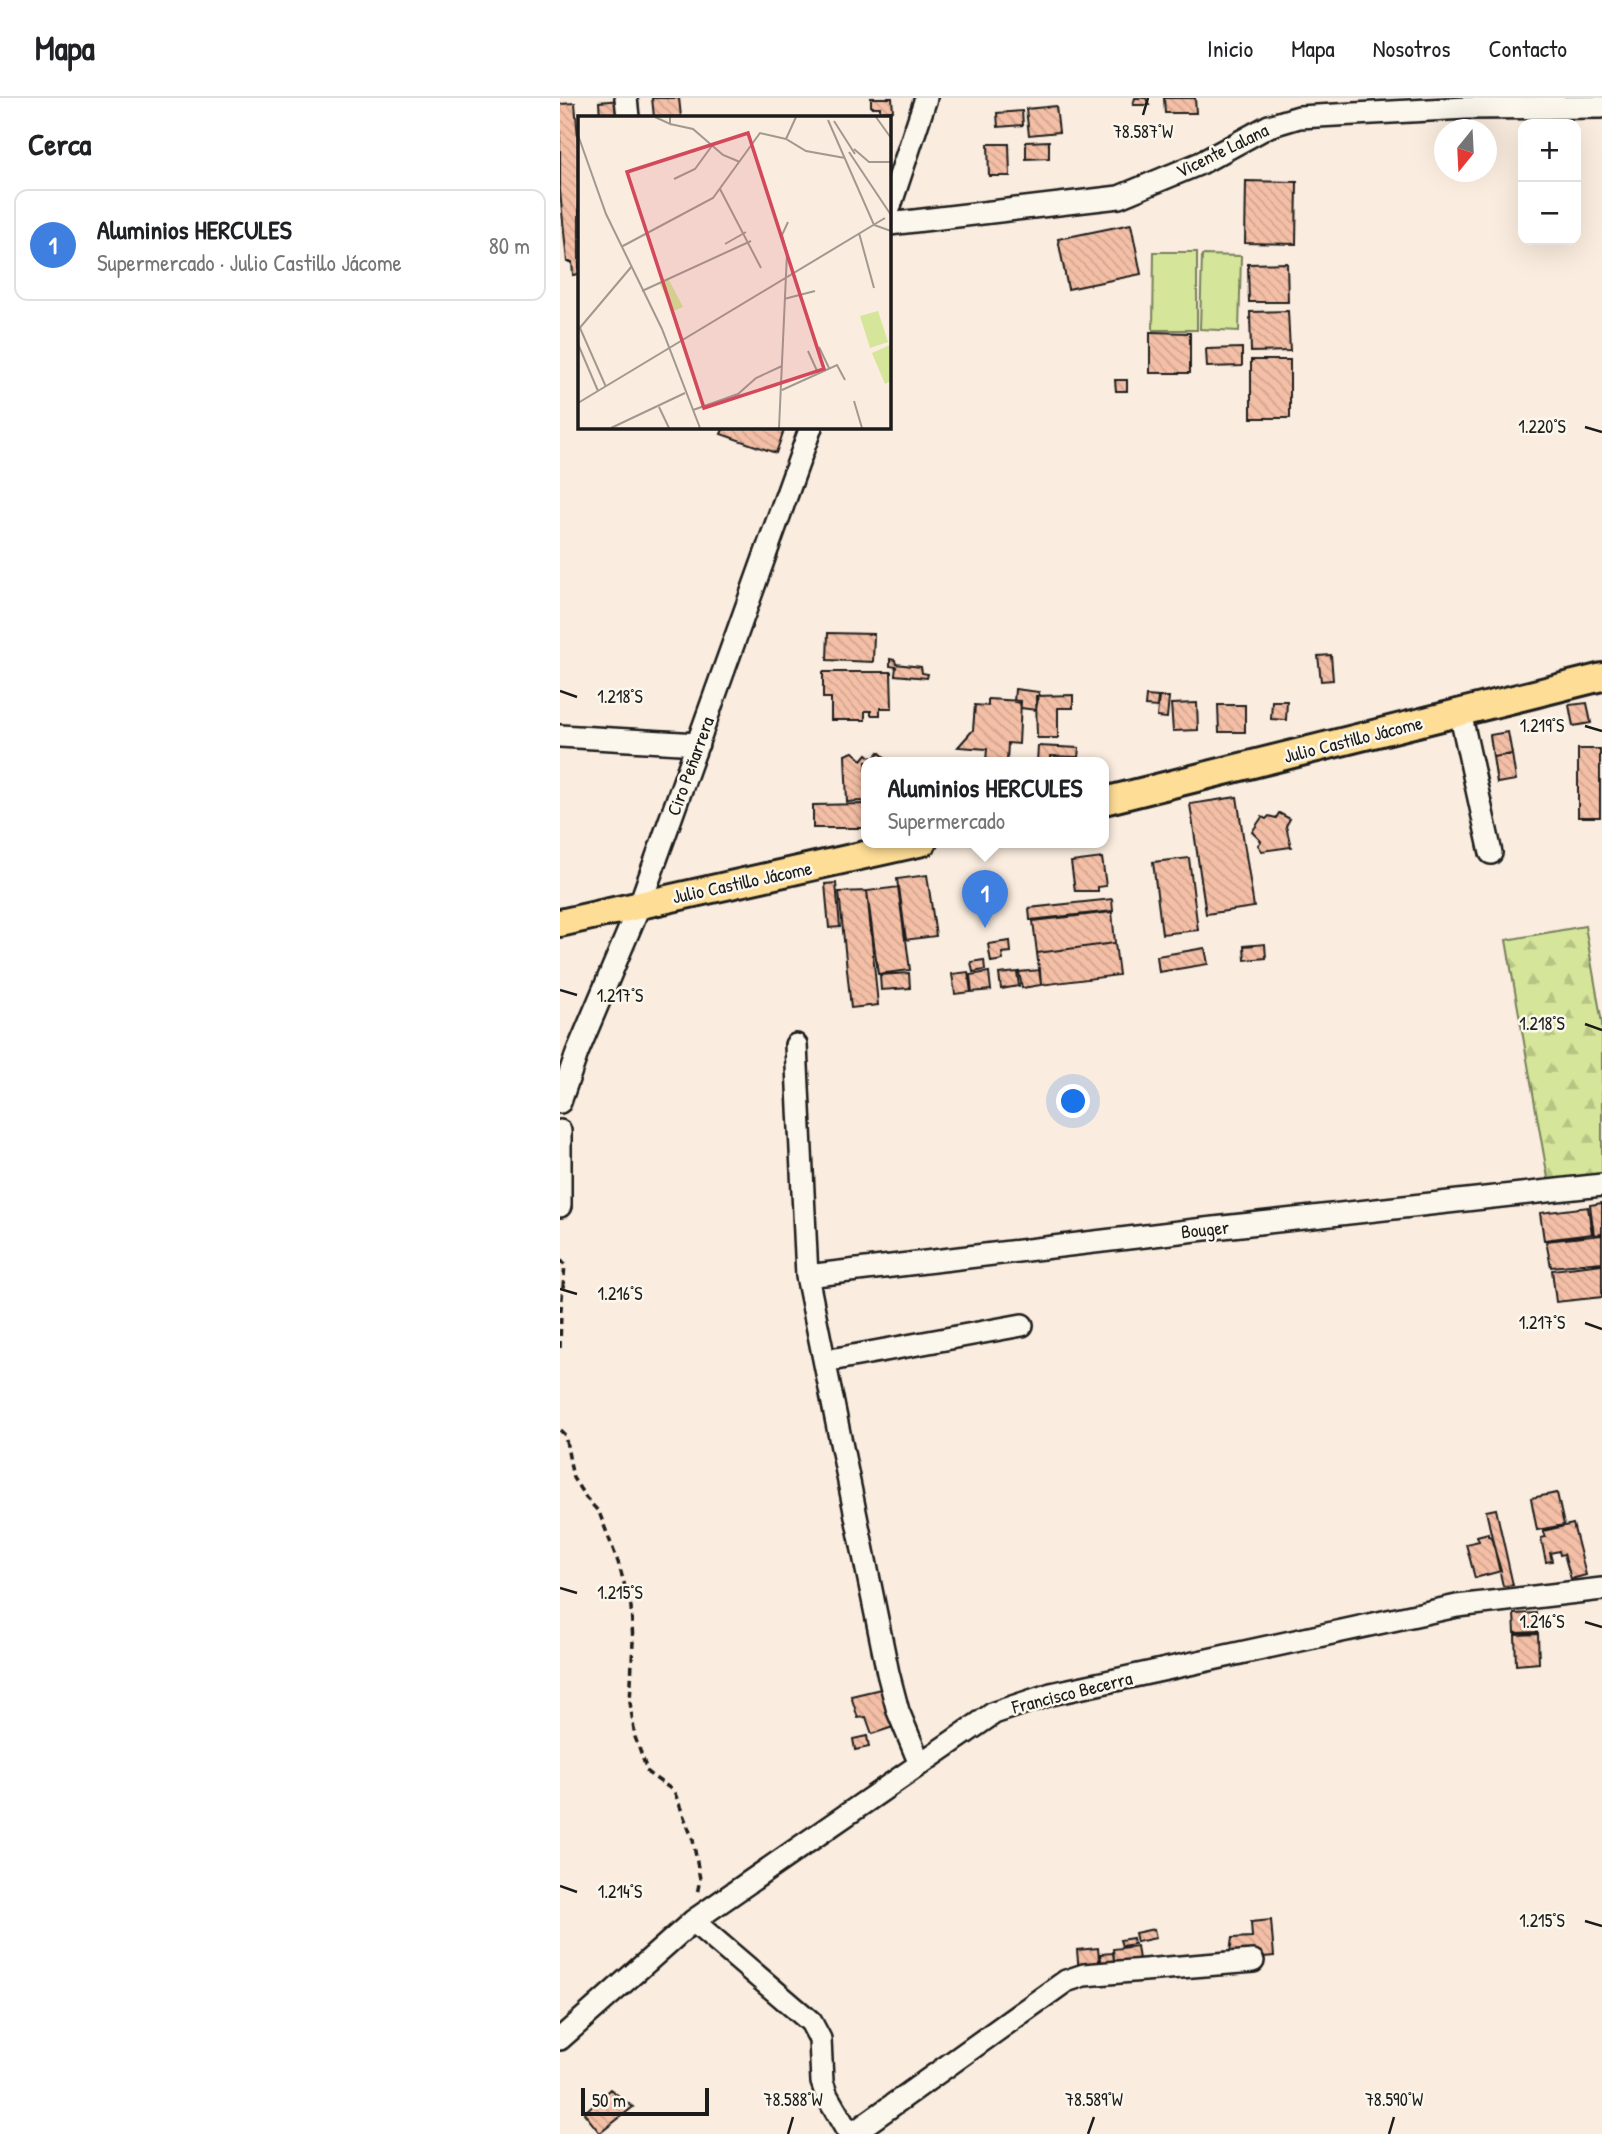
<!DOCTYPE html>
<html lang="es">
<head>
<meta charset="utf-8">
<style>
	:root { --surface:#fff; --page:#f6f6f6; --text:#202124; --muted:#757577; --line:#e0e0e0; --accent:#d1495b }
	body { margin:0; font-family:"Patrick Hand",sans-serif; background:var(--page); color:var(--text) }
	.controls { position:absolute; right:21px; top:21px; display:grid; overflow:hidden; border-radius:14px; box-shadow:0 7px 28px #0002 }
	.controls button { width:63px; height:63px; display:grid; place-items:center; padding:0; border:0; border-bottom:2px solid var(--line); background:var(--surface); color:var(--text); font:35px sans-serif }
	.compass { position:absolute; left:874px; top:21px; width:63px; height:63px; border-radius:50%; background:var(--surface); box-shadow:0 7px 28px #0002; rotate:198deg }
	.scale { position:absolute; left:21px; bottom:18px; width:128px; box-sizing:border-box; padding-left:7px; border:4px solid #1c1c1c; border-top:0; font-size:19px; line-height:24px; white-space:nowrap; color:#1c1c1c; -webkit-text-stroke:5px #fbf7ec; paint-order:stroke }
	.you { position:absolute; left:514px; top:1004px; width:24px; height:24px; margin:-18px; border:5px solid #fff; border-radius:50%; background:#1a73e8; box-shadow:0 0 0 10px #1a73e833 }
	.badge { display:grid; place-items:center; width:46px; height:46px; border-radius:50%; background:var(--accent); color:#fff; font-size:23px; font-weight:700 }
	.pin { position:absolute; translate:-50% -58px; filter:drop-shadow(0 2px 4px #0008) }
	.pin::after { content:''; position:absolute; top:37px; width:24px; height:21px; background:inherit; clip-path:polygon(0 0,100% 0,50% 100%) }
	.popup { position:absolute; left:301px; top:659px; width:248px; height:91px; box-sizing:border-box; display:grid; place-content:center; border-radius:14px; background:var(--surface); filter:drop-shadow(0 2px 5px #0005); font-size:23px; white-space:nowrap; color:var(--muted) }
	.popup b { font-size:26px; color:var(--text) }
	.popup::after { content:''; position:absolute; left:50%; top:100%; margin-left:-14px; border:14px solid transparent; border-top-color:var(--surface) }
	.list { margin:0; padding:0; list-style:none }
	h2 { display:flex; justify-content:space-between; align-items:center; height:91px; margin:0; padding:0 28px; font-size:30px }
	h2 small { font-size:23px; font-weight:400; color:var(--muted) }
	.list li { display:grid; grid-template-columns:46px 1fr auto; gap:21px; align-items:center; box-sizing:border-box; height:112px; margin:0 14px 14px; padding:0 14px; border:2px solid var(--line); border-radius:14px }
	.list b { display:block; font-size:26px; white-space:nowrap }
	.list p { margin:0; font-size:23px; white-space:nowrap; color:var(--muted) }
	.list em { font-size:23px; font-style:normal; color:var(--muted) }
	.map { position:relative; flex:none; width:1042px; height:2036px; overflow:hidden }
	header { display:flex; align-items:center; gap:42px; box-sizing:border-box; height:98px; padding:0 35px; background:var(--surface); border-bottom:2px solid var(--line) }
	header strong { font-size:33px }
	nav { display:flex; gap:38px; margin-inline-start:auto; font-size:24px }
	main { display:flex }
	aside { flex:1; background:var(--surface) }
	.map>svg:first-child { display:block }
	.forest { fill:url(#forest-firs); stroke:#78815b; stroke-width:2 }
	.pitch { fill:#d5e69a; stroke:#78815b; stroke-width:2 }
	.building { fill:url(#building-back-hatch); stroke:#1c1c1c; stroke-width:2 }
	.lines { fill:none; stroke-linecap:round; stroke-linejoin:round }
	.minor-casing { stroke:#1c1c1c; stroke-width:26 }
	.major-casing { stroke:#1c1c1c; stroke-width:32 }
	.path { stroke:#1c1c1c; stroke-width:3.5; stroke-dasharray:7 5; stroke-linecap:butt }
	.minor { stroke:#fbf7ec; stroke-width:21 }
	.major { stroke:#fedd96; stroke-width:26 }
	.ticks { fill:none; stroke:#1c1c1c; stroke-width:2.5 }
	.labels { text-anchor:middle; stroke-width:5; stroke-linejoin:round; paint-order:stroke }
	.street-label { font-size:19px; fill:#1c1c1c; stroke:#fbf7ec }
	.inset-road { fill:none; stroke:#a19990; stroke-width:2 }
	.view { fill:#d1495b; fill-opacity:0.15; stroke:#d1495b; stroke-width:3.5 }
	.inset-edge { fill:none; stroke:#1c1c1c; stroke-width:3.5 }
	.ticks-label { font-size:18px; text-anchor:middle; fill:#1c1c1c; stroke:#fbf7ec; stroke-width:5; stroke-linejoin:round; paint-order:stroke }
</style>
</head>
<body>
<header>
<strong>Mapa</strong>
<nav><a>Inicio</a><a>Mapa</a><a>Nosotros</a><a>Contacto</a></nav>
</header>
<main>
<aside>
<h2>Cerca<small></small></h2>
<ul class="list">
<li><span class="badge" style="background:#3f7fe0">1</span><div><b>Aluminios HERCULES</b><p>Supermercado · Julio Castillo Jácome</p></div><em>80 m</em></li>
</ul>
</aside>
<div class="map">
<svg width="1042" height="2036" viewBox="0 0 1042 2036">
	<defs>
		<pattern id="forest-firs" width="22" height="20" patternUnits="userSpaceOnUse" patternTransform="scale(1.75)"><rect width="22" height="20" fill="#d5e69a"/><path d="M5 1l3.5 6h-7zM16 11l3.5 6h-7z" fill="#b6c584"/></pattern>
		<pattern id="building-back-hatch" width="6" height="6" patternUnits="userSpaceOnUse" patternTransform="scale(1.75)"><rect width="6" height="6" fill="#f4bfa6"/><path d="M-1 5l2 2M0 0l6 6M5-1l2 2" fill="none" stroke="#d1a48e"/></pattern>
	</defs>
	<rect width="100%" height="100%" fill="#faecde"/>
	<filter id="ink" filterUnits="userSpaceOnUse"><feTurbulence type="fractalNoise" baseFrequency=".0143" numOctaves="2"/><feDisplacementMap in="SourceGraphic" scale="14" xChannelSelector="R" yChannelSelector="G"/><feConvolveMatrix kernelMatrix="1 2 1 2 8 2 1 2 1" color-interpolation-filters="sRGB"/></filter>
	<g filter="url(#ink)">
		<path class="forest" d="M1025,828L1042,925V1094L992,1103L946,842Z"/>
		<path class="pitch" d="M594,154H637V232H593Z
			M642,157L681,158L679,233L640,231Z"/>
		<path class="building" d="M92,0H119L121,19H94Z
			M311,0H332L333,13L320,14V9H311Z
			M575,0H586L589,7H573Z
			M604,0H635L636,15H605Z
			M60,2L62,19H40L39,4Z
			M15,5L19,51V176L13,177L12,164H7L0,93V6Z
			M496,8L499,34L469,37L466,11Z
			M462,13L463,27L438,29L437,15Z
			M489,43V60L466,61V44Z
			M428,46H449L450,78H429Z
			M686,83L737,84L736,146L685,145Z
			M571,126L581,176L508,191L498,141Z
			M727,165L728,204H689L688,166Z
			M728,213L730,253L691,254L690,214Z
			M590,234L630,235V275H590Z
			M682,250V268L647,269L646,251Z
			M691,262H730V320H691Z
			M555,282H567V293H556Z
			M164,329H225L216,355L161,336Z
			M268,535L314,536L313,564L267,562Z
			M771,557L773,582L761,583L758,558Z
			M330,561L335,562L336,566L361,569L362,575L368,576L367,580L335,577L336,569L330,568Z
			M263,574H331L332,610H320V617H311V613H305V622H271V600H263Z
			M455,591L479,594L476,612L461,610L460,605L454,604Z
			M513,597V610H498V640H477L476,598Z
			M586,598L598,599L597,609L585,608Z
			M599,599H609L607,620L597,619Z
			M428,601L461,603L459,646L448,645L447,664L426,663L427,651L398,649L413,632L415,607L428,608Z
			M712,603H727L726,622L711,621Z
			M637,605L638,632L613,633L611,606Z
			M1027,605L1031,625L1013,628L1009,607Z
			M658,607H685V634H659Z
			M948,634L952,656L933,659L930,637Z
			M478,648L519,650L518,659L491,658V664H477Z
			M1018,651H1040V719H1018Z
			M293,654L302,662L307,656L313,661L319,654L330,664H306V705L301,703L287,704L285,657Z
			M952,656L956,682L937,685L933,659Z
			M677,699L694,809L646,816L630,706Z
			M306,706V730H253V707Z
			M719,715L730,721L726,728L731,749L702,753L698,747L701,743L692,734L702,719L706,721L709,718L716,720Z
			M542,760L546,788L538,789V793H515L511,764Z
			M629,760L638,832L602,836L593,764Z
			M367,777L376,838L345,842L337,781Z
			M276,785L280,829L269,830L265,786Z
			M339,789L350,872L318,876L307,793Z
			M307,793L318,907L291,910L279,794Z
			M552,801L553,813L470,822L469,810Z
			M552,814L555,845L477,855L473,823Z
			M450,843L451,854L442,855L443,862L431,864L428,846Z
			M555,845L559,877L481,887L477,855Z
			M705,846L706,860L685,862L684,848Z
			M645,850L648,866L599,874L597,858Z
			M424,862L425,872L413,874L411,864Z
			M480,872L481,887L462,890L459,874Z
			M408,874L411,894L395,896L392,876Z
			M429,874L431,892L412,894L410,877Z
			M457,874L459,888L441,891L439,876Z
			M349,875L350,890L321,892L320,877Z
			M1042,1105V1136L1034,1137L1030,1107Z
			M1028,1109L1032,1136L984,1142L980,1115Z
			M1042,1137V1164L991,1169L986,1143Z
			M1042,1166V1199L996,1204L992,1172Z
			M997,1395L1004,1427L977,1432L971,1400Z
			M936,1411L953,1487L943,1488L926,1413Z
			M1013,1426L1026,1477L1011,1481L1004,1456L1000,1457L999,1453L990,1455L992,1463L986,1464L981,1440L986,1439L983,1433Z
			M928,1435V1438L931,1439L941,1473L915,1480L906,1446L919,1443L917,1438Z
			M976,1515L977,1534L955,1535L954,1516Z
			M978,1536L979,1565L956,1567L955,1537Z
			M321,1591L333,1629L312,1636L306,1619L298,1620L291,1598Z
			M307,1638L309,1649L295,1652L293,1641Z
			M711,1822L714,1858L669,1862L672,1840L692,1839L691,1824Z
			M594,1831L596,1840L577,1844L575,1835Z
			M573,1840L574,1846L562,1848L560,1842Z
			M577,1848L580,1868L555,1871L553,1851Z
			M538,1850L540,1873L519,1875L517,1852Z
			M553,1855L555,1871L543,1873L540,1856Z
			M50,1991L73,2009L40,2035L24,2015Z"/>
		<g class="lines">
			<g class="minor-casing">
				<path id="minor" d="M66,0L68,19
					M329,111L366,0
					M329,126L559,99L641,65L709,28L739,19L906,10L1042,9
					M900,614L931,755
					M0,638L138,646
					M236,947L247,1178L328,1575L338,1613L360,1666
					M0,1004L17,955L80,806L251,329
					M0,1033V1108
					M247,1178L636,1132L1042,1087
					M265,1263L462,1227
					M133,1823L251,1924L260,1941L262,1984L267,1998L289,2036
					M0,1941L133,1823L434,1615L491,1596L897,1508L1042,1491
					M292,2036L506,1883L524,1877L693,1863"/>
			</g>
			<g class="major-casing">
				<path id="major" d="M544,703L1042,579
					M0,825L363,744"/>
			</g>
			<path class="path" d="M0,1161L5,1167L1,1211L0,1251
				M0,1332L5,1337L13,1380L26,1400L39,1414L58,1464L71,1509L73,1544L70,1604L75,1639L88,1675L114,1693L133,1742L140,1781L137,1796"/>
			<use href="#minor" class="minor"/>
			<use href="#major" class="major"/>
		</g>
	</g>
	<path class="ticks" d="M583,17L588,0M1025,329L1042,334M0,593L17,599M1025,628L1042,633M0,892L17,897M1025,926L1042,932M0,1191L17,1196M1025,1225L1042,1231M0,1490L17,1495M1025,1524L1042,1529M0,1788L17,1794M1025,1823L1042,1828M228,2036L233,2019M528,2036L534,2019M829,2036L834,2019"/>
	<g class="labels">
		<g class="street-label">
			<text transform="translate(662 52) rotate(-26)" y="7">Vicente Lalana</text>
			<text transform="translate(793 641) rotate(-14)" y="7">Julio Castillo Jácome</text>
			<text transform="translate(130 668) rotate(-70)" y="7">Ciro Peñarrera</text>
			<text transform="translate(182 784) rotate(-12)" y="7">Julio Castillo Jácome</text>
			<text transform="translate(645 1131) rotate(-6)" y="7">Bouger</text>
			<text transform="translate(512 1594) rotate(-14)" y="7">Francisco Becerra</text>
		</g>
	</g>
	<g transform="translate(18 18)">
		<rect width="313" height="313" fill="#faecde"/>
		<path d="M90,162L105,191L96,195L81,167Z" fill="#d5e69a"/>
		<path d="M300,195L310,226L292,232L282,200ZM312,229L313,265L307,268L294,237Z" fill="#d5e69a"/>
		<path class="inset-road" d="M77,1L92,8V1M298,1L313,22M250,4L296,109L313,115M256,5L277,38M92,8L115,13L145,39L162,46M0,19L28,98L84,213L122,312M208,23L218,1M276,33L291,46H313M271,36L313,99M96,63L117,53L136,27M142,73L183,152M281,117L296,172M147,128L168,116M43,131L135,82L182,17L208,23L228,35L267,42M64,175L173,125M206,183L237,175M2,212L28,271M0,214L54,150M0,228L20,275M241,231L251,252M230,235L240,257M204,274L259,249L267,264M276,285L284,312M0,287L307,102M81,291L91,312M115,294L160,278L178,262L204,250M33,312L107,277M201,312L209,137L204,119L210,106"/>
		<path class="view" d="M170,17L246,253L126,292L49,56Z"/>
		<rect width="313" height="313" class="inset-edge"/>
	</g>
	<g class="ticks-label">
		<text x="583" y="40">78.587°W</text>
		<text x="982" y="335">1.220°S</text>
		<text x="60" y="605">1.218°S</text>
		<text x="982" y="634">1.219°S</text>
		<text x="60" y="904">1.217°S</text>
		<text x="982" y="932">1.218°S</text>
		<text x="60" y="1202">1.216°S</text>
		<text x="982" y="1231">1.217°S</text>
		<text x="60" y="1501">1.215°S</text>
		<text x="982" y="1530">1.216°S</text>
		<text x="60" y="1800">1.214°S</text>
		<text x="982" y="1829">1.215°S</text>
		<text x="233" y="2008">78.588°W</text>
		<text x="534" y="2008">78.589°W</text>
		<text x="834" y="2008">78.590°W</text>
	</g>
</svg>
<div class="controls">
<button>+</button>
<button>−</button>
</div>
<svg class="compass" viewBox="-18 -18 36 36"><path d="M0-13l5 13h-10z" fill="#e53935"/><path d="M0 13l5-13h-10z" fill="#757577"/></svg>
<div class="scale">50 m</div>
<div class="you"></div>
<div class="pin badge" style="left:425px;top:830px;background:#3f7fe0">1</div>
<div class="popup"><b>Aluminios HERCULES</b>Supermercado</div>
</div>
</main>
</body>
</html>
